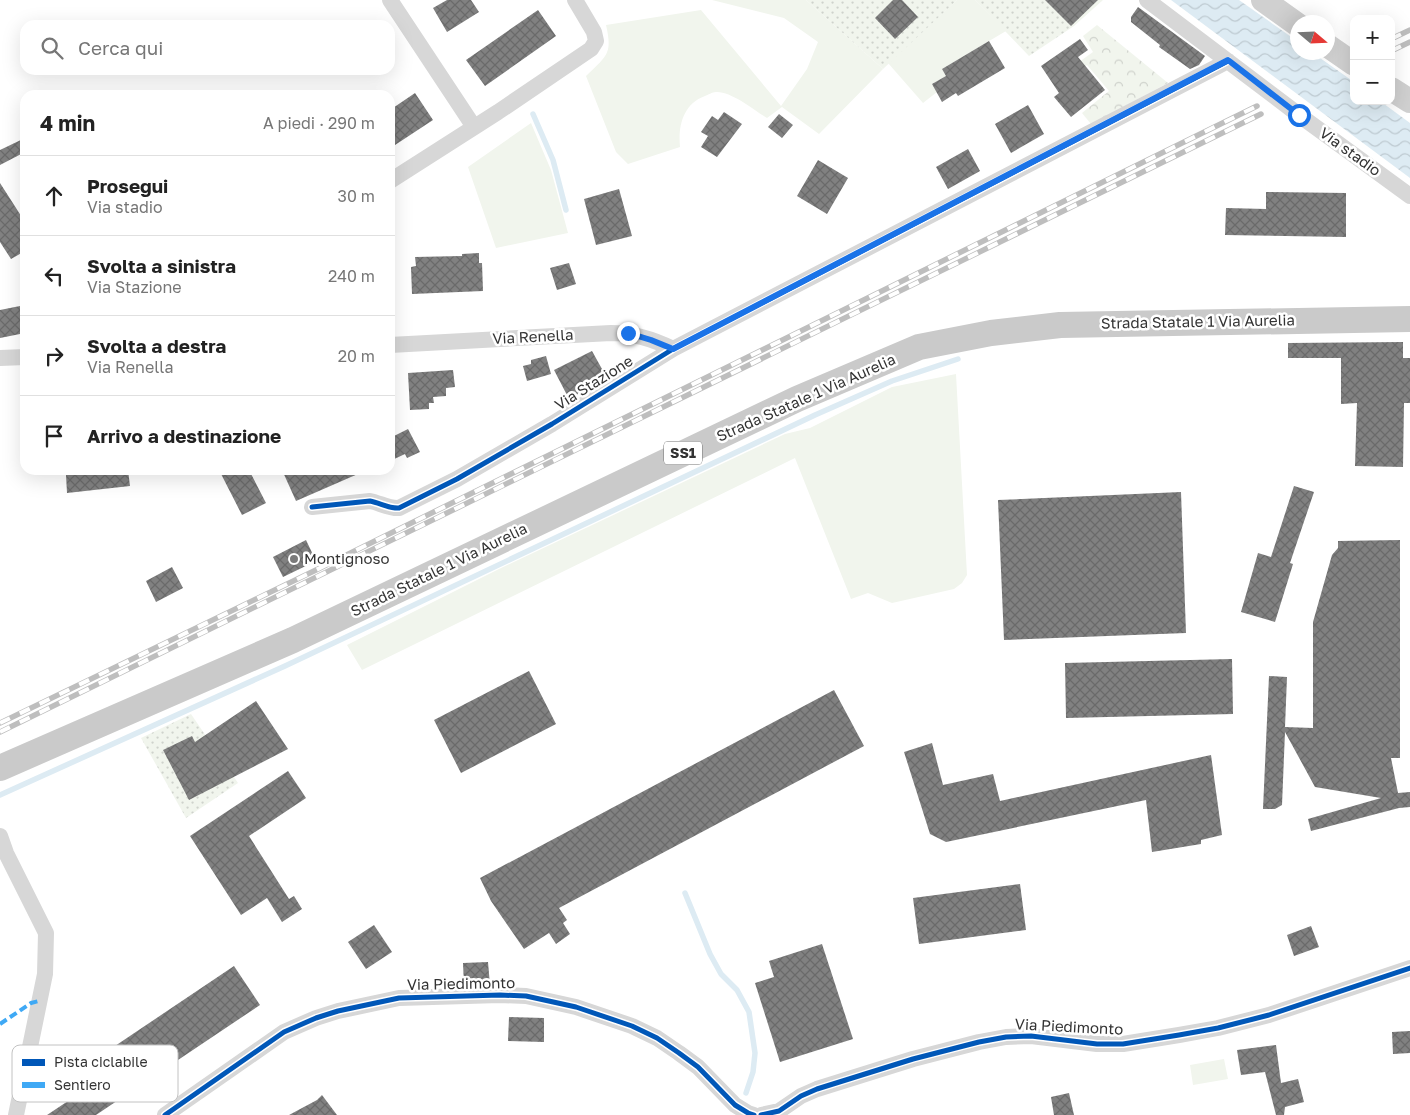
<!DOCTYPE html>
<html lang="it">
<head>
<meta charset="utf-8">
<style>
	:root { --surface:#fff; --page:#f6f6f6; --text:#222; --muted:#767676; --line:#e0e0e0 }
	body { margin:0; font-family:"Golos Text",sans-serif; background:var(--page); color:var(--text) }
	.controls { position:absolute; right:15px; top:15px; display:grid; overflow:hidden; border-radius:10px; box-shadow:0 5px 20px #0002 }
	.controls button { width:45px; height:45px; display:grid; place-items:center; padding:0; border:0; border-bottom:1px solid var(--line); background:var(--surface); color:var(--text); font:25px sans-serif }
	.compass { position:absolute; left:1290px; top:15px; width:45px; height:45px; border-radius:50%; background:var(--surface); box-shadow:0 5px 20px #0002; rotate:109deg }
	.stop { position:absolute; width:15px; height:15px; margin:-11px; border:4px solid #1a73e8; border-radius:50%; background:#fff }
	.stop.end { background:#1a73e8; border-color:#fff; box-shadow:0 1px 5px #0008 }
	.list { margin:0; padding:0; list-style:none }
	h2 { display:flex; justify-content:space-between; align-items:center; height:65px; margin:0; padding:0 20px; font-size:21px }
	h2 small { font-size:16px; font-weight:400; color:var(--muted) }
	.list li { display:grid; grid-template-columns:32px 1fr auto; gap:15px; align-items:center; box-sizing:border-box; height:80px; padding:0 20px; border-top:1px solid var(--line) }
	.list b { display:block; font-size:19px; white-space:nowrap }
	.list p { margin:0; font-size:16px; white-space:nowrap; color:var(--muted) }
	.list em { font-size:16px; font-style:normal; color:var(--muted) }
	.icon { flex:none; width:28px; height:28px; fill:none; stroke:currentColor; stroke-width:2; stroke-linecap:round; stroke-linejoin:round }
	.map { position:relative; flex:none; width:1410px; height:1115px; overflow:hidden }
	.search { position:absolute; background:var(--surface); box-shadow:0 5px 20px #0002; left:20px; top:20px; width:375px; height:55px; display:flex; align-items:center; gap:12px; box-sizing:border-box; padding:0 18px; border-radius:15px; color:var(--muted); font-size:19px }
	.panel { position:absolute; background:var(--surface); box-shadow:0 5px 20px #0002; left:20px; top:90px; width:375px; height:385px; border-radius:15px }
	.map>svg:first-child { display:block }
	.grass { fill:#f1f5ed }
	.forest { fill:url(#forest-crowns) }
	.garden { fill:url(#garden-dots) }
	.water { fill:url(#water-waves) }
	.lines { fill:none; stroke-linecap:round; stroke-linejoin:round }
	.stream { stroke:#ddebf3; stroke-width:5.5 }
	.building { fill:url(#building-cross-hatch) }
	.street { stroke:#d7d7d7; stroke-width:16 }
	.secondary { stroke:#d0d0d0; stroke-width:24 }
	.primary { stroke:#cacaca; stroke-width:26 }
	.rail-casing { stroke:#bebebe; stroke-width:5.5 }
	.rail { stroke:#fff; stroke-width:4; stroke-dasharray:11; stroke-linecap:butt }
	.quiet { stroke:#3fa9f5; stroke-width:4; stroke-dasharray:8 4; stroke-linecap:butt }
	.cycleway-casing { stroke:#fff; stroke-width:8 }
	.cycleway { stroke:#0057b8; stroke-width:5 }
	.route { stroke:#1a73e8; stroke-width:6 }
	.poi-dot { fill:#7a7a7a; stroke:#fff; stroke-width:2 }
	.labels { text-anchor:middle; stroke-width:5; stroke-linejoin:round; paint-order:stroke }
	.shield { fill:#fff; stroke:#707070; stroke-width:1 }
	.shield-label { font-size:14px; font-weight:bold; fill:#333 }
	.street-label { font-size:15px; fill:#333; stroke:#fff }
	.poi-label { font-size:15px; fill:#333; stroke:#fff; text-anchor:start }
	.key { fill:#fff; stroke:#c2c2c2; stroke-width:1 }
	.key-label { font-size:14px; fill:#333 }
</style>
</head>
<body>
<div class="map">
<svg width="1410" height="1115" viewBox="0 0 1410 1115">
	<defs>
		<pattern id="forest-crowns" width="20" height="18" patternUnits="userSpaceOnUse" patternTransform="scale(1.25)"><rect width="20" height="18" fill="#f1f5ed"/><path d="M2 6a3 3 0 1 1 6 0M12 15a3 3 0 1 1 6 0" fill="none" stroke="#cfd2cc"/></pattern>
		<pattern id="garden-dots" width="8" height="8" patternUnits="userSpaceOnUse" patternTransform="scale(1.25)"><rect width="8" height="8" fill="#f1f5ed"/><path d="M2 2h.1M6 6h.1" fill="none" stroke="#cfd2cc" stroke-width="1.8" stroke-linecap="round"/></pattern>
		<pattern id="water-waves" width="16" height="10" patternUnits="userSpaceOnUse" patternTransform="scale(1.25)"><rect width="16" height="10" fill="#ddebf3"/><path d="M0 5q4-4 8 0t8 0" fill="none" stroke="#becad1"/></pattern>
		<pattern id="building-cross-hatch" width="8" height="8" patternUnits="userSpaceOnUse" patternTransform="scale(1.25)"><rect width="8" height="8" fill="#818181"/><path d="M0 0l8 8M0 8l8-8" fill="none" stroke="#6a6a6a"/></pattern>
	</defs>
	<rect width="100%" height="100%" fill="#fff"/>
	<path class="grass" d="M712,0H806L883,69L819,134L782,107L767,118C754,110 731,91 716,92C712,92 708,95 705,96C683,104 678,126 680,147L628,164L616,152L586,76C606,56 613,55 606,25L701,10L781,106L807,69L818,42L784,18Z
		M957,0H975L1006,31L942,69L946,76L932,84L937,92L923,103L888,63Z
		M531,123L551,170L568,233L496,248L468,167Z
		M956,374L967,575L962,583L954,589L892,603L868,593L851,599L795,458L362,670L347,645L499,569L785,434L810,428L892,387Z
		M1224,1059L1228,1079L1193,1085L1190,1065Z"/>
	<path class="forest" d="M1097,25L1168,83L1091,124L1082,113L1109,91L1087,65L1084,67L1079,62L1093,52L1083,36Z"/>
	<path class="garden" d="M806,0H957L883,69Z
		M975,0H1103L1074,26L1029,56Z
		M191,714L238,783L186,818L141,738Z"/>
	<path class="water" d="M1171,0H1239L1297,41L1298,52L1313,53L1354,82V101H1380L1410,123V178Z"/>
	<g class="lines">
		<path class="stream" d="M533,114L553,160L566,210
			M0,795L285,666L815,415L892,381L958,359
			M685,893L710,954L721,974L737,990L749,1012L755,1053L753,1072L746,1093"/>
	</g>
	<path class="building" d="M447,0H471L479,12L447,32L433,8Z
		M893,0H902L918,17L895,39L875,18Z
		M1045,0H1098L1071,26Z
		M1138,7L1205,56L1199,65L1190,69L1159,47L1160,45L1131,22V17Z
		M538,10L556,36L485,86L466,60Z
		M1080,39L1088,50L1078,57L1105,90L1071,117L1054,97L1059,93L1041,66Z
		M989,41L1005,68L958,96L956,93L942,102L932,84L946,76L942,69Z
		M415,93L433,120L395,145L390,138V110Z
		M1028,105L1044,134L1011,153L995,124Z
		M724,112L742,124L717,157L701,147L708,136L701,132L712,116L718,120Z
		M779,114L793,125L782,138L768,127Z
		M25,138V152L0,165V150Z
		M968,149L980,171L948,189L936,167Z
		M818,160L848,178L827,214L797,196Z
		M0,183L25,222V251L11,259L0,242Z
		M619,189L632,236L596,245L584,199Z
		M1266,192L1346,193V237L1225,235L1226,208L1266,209Z
		M479,253V263H482L483,291L412,294L411,267L416,266L415,257L462,256V254Z
		M569,263L576,284L557,290L550,268Z
		M25,305V333L0,338V310Z
		M1403,342V358H1410V403H1404L1403,467L1355,466L1357,403L1341,404V358H1288V343Z
		M592,351L607,378L569,399L554,370Z
		M546,356L551,374L527,381L523,366L531,364V360Z
		M453,370L455,387L446,388V396L433,397L434,403H429V409L410,410L408,373Z
		M408,429L420,452L407,458L405,454L390,461V438Z
		M72,470H128L130,486L67,493L66,475H72Z
		M219,470H249L266,503L242,515Z
		M282,470H367L296,501Z
		M1294,486L1314,492L1290,563L1293,564L1275,622L1241,612L1258,553L1271,557Z
		M1181,492L1186,633L1004,640L998,500Z
		M306,540L316,561L283,577L273,557Z
		M1400,540V758H1391L1398,793L1410,792V807L1399,808L1311,831L1308,819L1381,798L1315,787L1285,732L1282,805L1275,809H1263L1269,676L1287,677L1285,727L1313,728V622L1332,555L1338,548V541Z
		M172,567L183,588L156,602L146,581Z
		M1232,659L1233,714L1066,718L1065,663Z
		M529,671L556,724L461,773L434,720Z
		M834,690L864,746L559,908L567,920L563,923L570,934L556,944L549,933L524,949L491,901L480,878Z
		M256,701L288,749L189,800L163,750L192,736L195,742Z
		M932,743L943,785L993,774L1000,801L1211,755L1222,835L1201,840V844L1152,852L1146,800L946,842L930,834L904,752Z
		M288,771L306,798L249,836L289,899L294,896L302,909L282,922L267,898L241,915L190,836Z
		M1020,884L1026,930L919,944L913,898Z
		M374,925L392,952L366,969L348,942Z
		M1311,926L1319,947L1294,956L1287,935Z
		M822,944L853,1039L780,1062L755,983L774,977L769,961Z
		M488,962L490,985L464,986L463,963Z
		M234,966L260,1005L96,1115H47L68,1101L57,1085Z
		M509,1017L544,1018V1042L508,1041Z
		M1410,1031V1053L1393,1054L1392,1032Z
		M1276,1045L1281,1083L1298,1079L1304,1102L1285,1107L1284,1115H1276L1265,1072L1241,1075L1237,1050Z
		M1069,1093L1074,1115H1054L1051,1097Z
		M322,1095L337,1115H289L317,1100Z"/>
	<g class="lines">
		<path class="street" d="M390,0L474,127
			M1147,0L1299,115L1410,196
			M390,181L498,112L591,49L596,41L594,32L575,0
			M390,345L611,333C633,333 653,339 673,349
			M0,358L25,357
			M312,507L370,501C380,503 390,509 399,508L457,479L552,424L673,349L1228,61
			M0,836L6,853L46,933L45,974L16,1115
			M165,1115L284,1032L316,1018L338,1011L399,998L500,995L526,996L576,1007L632,1026L657,1038L679,1053L698,1067L735,1105L748,1113L754,1115
			M761,1115L779,1111L801,1096L817,1089L913,1059L979,1042L1006,1037L1031,1036L1097,1044H1123L1179,1035L1218,1028L1269,1015L1410,968"/>
		<path class="secondary" d="M1263,0L1298,25
			M1328,46L1354,64
			M1391,89L1410,101"/>
		<path class="primary" d="M0,768L293,640L797,399L919,347L991,333L1060,325L1410,319"/>
		<g class="rail-casing">
			<path id="rail" d="M1391,39L1410,30
				M1391,51L1410,42
				M0,723L316,570L1257,106
				M0,732L1261,114"/>
		</g>
		<use href="#rail" class="rail"/>
		<path class="quiet" d="M0,1024L31,1003L39,1001"/>
		<g class="cycleway-casing">
			<path id="cycleway" d="M312,507L370,501C380,503 390,509 399,508L457,479L552,424L673,349L1228,61
				M165,1115L284,1032L316,1018L338,1011L399,998L500,995L526,996L576,1007L632,1026L657,1038L679,1053L698,1067L735,1105L748,1113L754,1115
				M761,1115L779,1111L801,1096L817,1089L913,1059L979,1042L1006,1037L1031,1036L1097,1044H1123L1179,1035L1218,1028L1269,1015L1410,968"/>
		</g>
		<use href="#cycleway" class="cycleway"/>
	</g>
	<g class="lines">
		<path class="route" d="M628,333L651,340L673,349L1228,60L1299,115"/>
	</g>
	<circle class="poi-dot" cx="294" cy="559" r="5"/>
	<g class="labels">
		<rect class="shield" x="664" y="441.5" width="38" height="23" rx="4"/>
		<g class="shield-label">
			<text x="683" y="458">SS1</text>
		</g>
		<g class="street-label">
			<text transform="translate(1350 152) rotate(36)" y="5">Via stadio</text>
			<text transform="translate(1198 322) rotate(-1)" y="5">Strada Statale 1 Via Aurelia</text>
			<text transform="translate(533 337) rotate(-3)" y="5">Via Renella</text>
			<text transform="translate(594 383) rotate(-32)" y="5">Via Stazione</text>
			<text transform="translate(806 398) rotate(-24)" y="5">Strada Statale 1 Via Aurelia</text>
			<text transform="translate(439 570) rotate(-26)" y="5">Strada Statale 1 Via Aurelia</text>
			<text transform="translate(461 984) rotate(-1)" y="5">Via Piedimonto</text>
			<text transform="translate(1069 1027) rotate(3)" y="5">Via Piedimonto</text>
		</g>
		<g class="poi-label">
			<text x="304" y="564">Montignoso</text>
		</g>
	</g>
	<rect x="12" y="1045" width="166" height="57" rx="8" class="key"/>
	<rect x="22" y="1059" width="23" height="7" fill="#0057b8"/>
	<rect x="22" y="1082" width="23" height="6" fill="#3fa9f5"/>
	<g class="key-label">
		<text x="54" y="1067">Pista ciclabile</text>
		<text x="54" y="1090">Sentiero</text>
	</g>
</svg>
<div class="controls">
<button>+</button>
<button>−</button>
</div>
<svg class="compass" viewBox="-18 -18 36 36"><path d="M0-13l5 13h-10z" fill="#e53935"/><path d="M0 13l5-13h-10z" fill="#767676"/></svg>
<div class="stop" style="left:1299px;top:115px"></div>
<div class="stop end" style="left:628px;top:333px"></div>
<div class="search"><svg class="icon" aria-label="search" viewBox="0 0 24 24"><circle cx="10" cy="10" r="6"/><path d="M15 15l6 6"/></svg>Cerca qui</div>
<section class="panel">
<h2>4 min<small>A piedi · 290 m</small></h2>
<ul class="list">
<li><svg class="icon" aria-label="ahead" viewBox="0 0 24 24"><path d="M12 20V5M6 11l6-6 6 6"/></svg><div><b>Prosegui</b><p>Via stadio</p></div><em>30 m</em></li>
<li><svg class="icon" aria-label="left" viewBox="0 0 24 24"><path d="M17 20v-9H6M10 6l-5 5 5 5"/></svg><div><b>Svolta a sinistra</b><p>Via Stazione</p></div><em>240 m</em></li>
<li><svg class="icon" aria-label="right" viewBox="0 0 24 24"><path d="M7 20v-9h11M14 6l5 5-5 5"/></svg><div><b>Svolta a destra</b><p>Via Renella</p></div><em>20 m</em></li>
<li><svg class="icon" aria-label="arrive" viewBox="0 0 24 24"><path d="M6 21V4h12l-3 4 3 4H6"/></svg><div><b>Arrivo a destinazione</b></div></li>
</ul>
</section>
</div>
</body>
</html>
